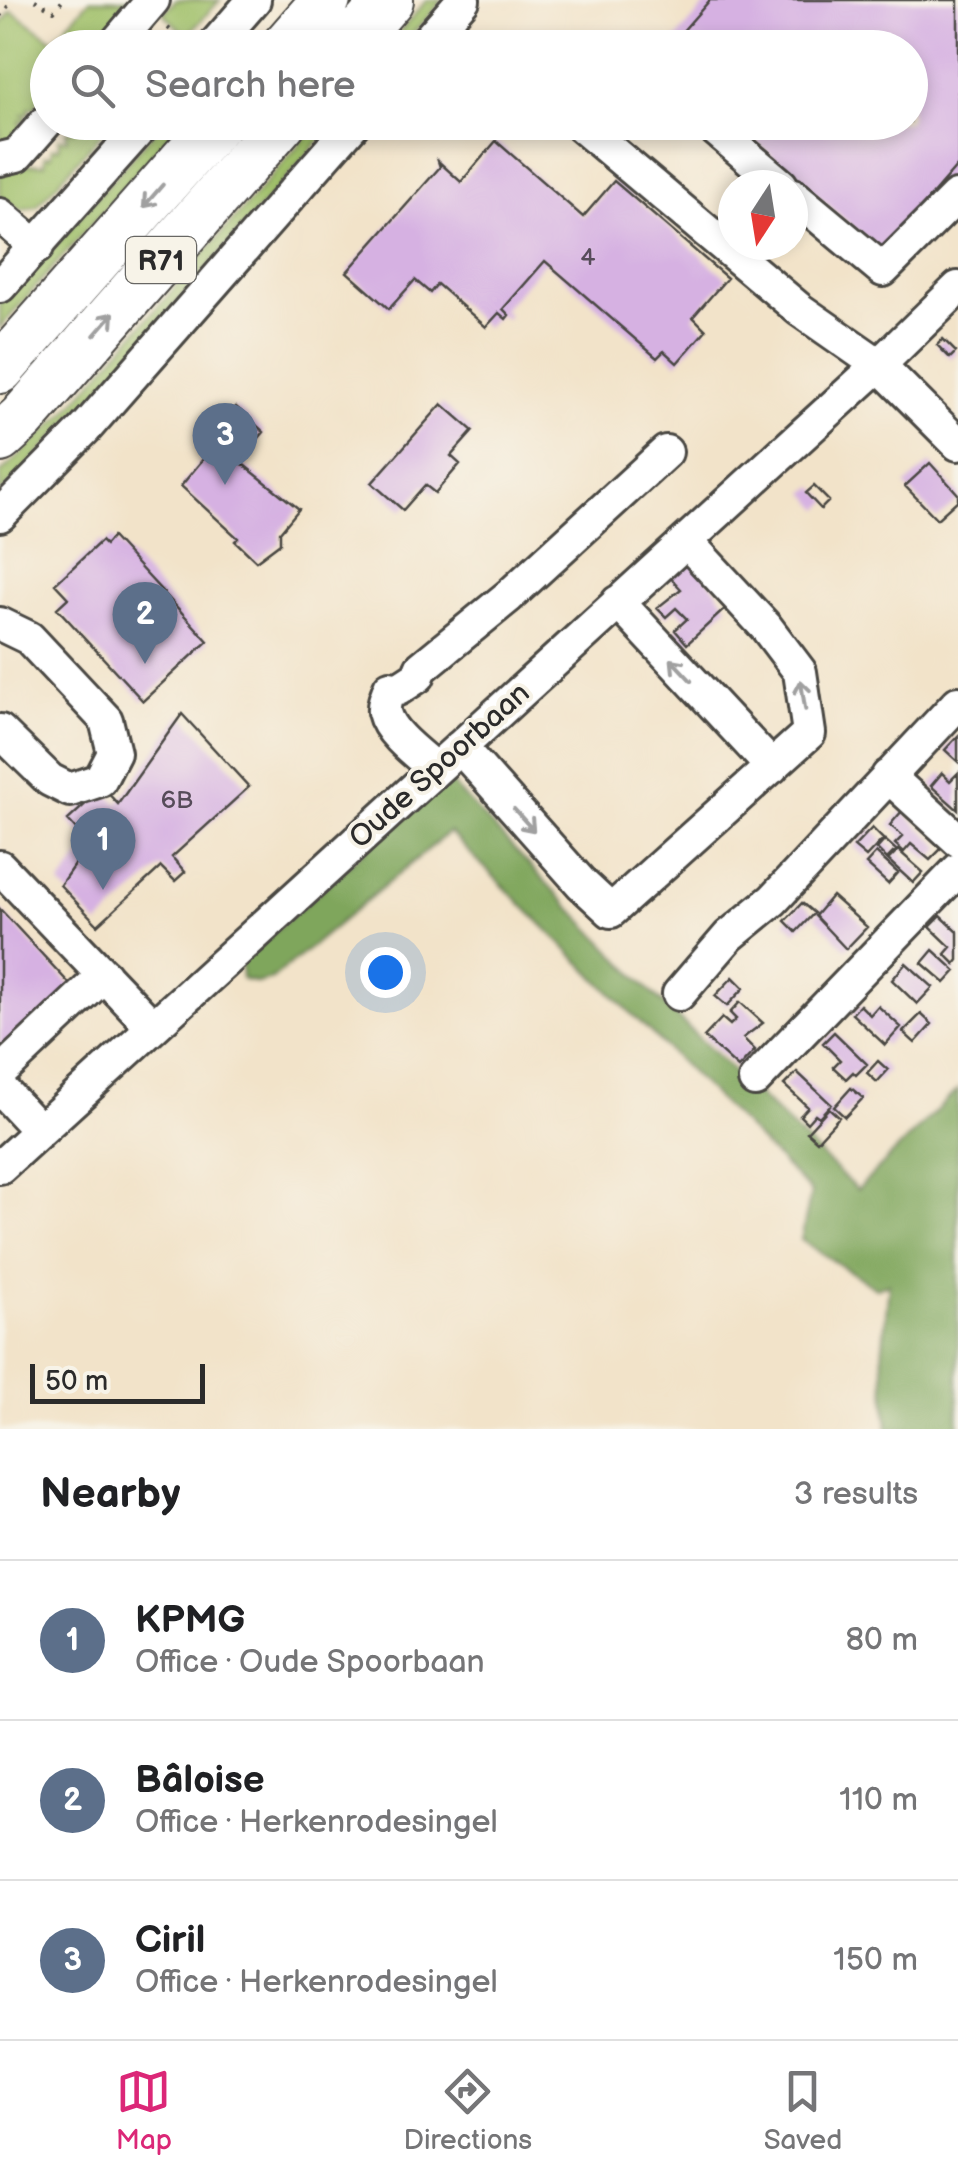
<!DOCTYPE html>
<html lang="en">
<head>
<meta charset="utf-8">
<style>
	:root { --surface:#fff; --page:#f6f6f6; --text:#202124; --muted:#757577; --line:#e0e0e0; --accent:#db2777 }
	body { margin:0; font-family:"Balsamiq Sans",sans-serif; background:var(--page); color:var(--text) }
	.compass { position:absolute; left:718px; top:170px; width:90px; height:90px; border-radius:50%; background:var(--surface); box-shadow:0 5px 15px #0003; rotate:192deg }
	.scale { position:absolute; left:30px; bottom:25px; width:175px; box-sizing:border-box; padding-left:10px; border:5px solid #2b2b2b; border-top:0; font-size:28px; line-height:35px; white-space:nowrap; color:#2b2b2b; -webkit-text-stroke:8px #f7f3e8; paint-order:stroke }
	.you { position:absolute; left:385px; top:972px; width:35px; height:35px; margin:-25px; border:8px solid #fff; border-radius:50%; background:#1a73e8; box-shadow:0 0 0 15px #1a73e833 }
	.badge { display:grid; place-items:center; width:65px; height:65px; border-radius:50%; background:var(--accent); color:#fff; font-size:32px; font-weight:700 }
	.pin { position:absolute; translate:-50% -82px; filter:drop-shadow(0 2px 5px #0008) }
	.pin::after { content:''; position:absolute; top:52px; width:35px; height:30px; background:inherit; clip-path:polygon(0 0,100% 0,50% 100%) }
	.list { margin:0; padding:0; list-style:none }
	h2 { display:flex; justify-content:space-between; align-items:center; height:130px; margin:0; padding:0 40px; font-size:42px }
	h2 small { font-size:32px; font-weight:400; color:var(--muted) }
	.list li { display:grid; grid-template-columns:65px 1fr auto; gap:30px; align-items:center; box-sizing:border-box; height:160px; padding:0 40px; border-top:2px solid var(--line) }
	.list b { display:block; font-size:38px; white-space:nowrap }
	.list p { margin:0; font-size:32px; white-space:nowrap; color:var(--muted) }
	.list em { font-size:32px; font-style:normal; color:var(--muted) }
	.icon { flex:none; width:55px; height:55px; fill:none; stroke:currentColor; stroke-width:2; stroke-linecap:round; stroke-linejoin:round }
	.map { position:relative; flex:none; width:958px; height:1429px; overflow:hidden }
	.search { position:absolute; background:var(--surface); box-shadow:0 5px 15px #0003; left:30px; right:30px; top:30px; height:110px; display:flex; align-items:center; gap:25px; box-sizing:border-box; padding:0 35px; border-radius:55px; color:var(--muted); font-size:38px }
	.sheet { height:610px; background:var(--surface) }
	nav { display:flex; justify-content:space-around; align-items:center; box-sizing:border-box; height:140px; border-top:2px solid var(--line); background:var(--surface); font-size:28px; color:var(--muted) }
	nav a { display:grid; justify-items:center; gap:5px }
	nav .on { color:var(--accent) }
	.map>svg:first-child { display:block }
	.green { fill:#9fbf68; stroke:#65754a; stroke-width:2.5 }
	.forest { fill:#7fa65c; stroke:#556844; stroke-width:2.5 }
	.building { fill:#d6b1e2 }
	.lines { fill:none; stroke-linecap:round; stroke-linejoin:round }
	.minor-casing { stroke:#494743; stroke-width:38 }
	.highway-casing { stroke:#494743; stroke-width:52 }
	.path { stroke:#494743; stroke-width:4; stroke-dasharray:2.5 8; stroke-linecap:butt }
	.minor { stroke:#fff; stroke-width:32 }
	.highway { stroke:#fff; stroke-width:48 }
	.oneway { stroke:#a0a0a0 }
	.labels { text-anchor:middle; stroke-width:8; stroke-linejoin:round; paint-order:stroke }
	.number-label { font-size:25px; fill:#564c59 }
	.shield { fill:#f7f3e8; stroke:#686764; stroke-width:2.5 }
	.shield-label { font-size:28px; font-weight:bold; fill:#2b2b2b }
	.street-label { font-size:30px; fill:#2b2b2b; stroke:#f7f3e8 }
</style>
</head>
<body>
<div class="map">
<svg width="958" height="1429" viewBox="0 0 958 1429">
	<rect width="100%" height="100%" fill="#f7f3e8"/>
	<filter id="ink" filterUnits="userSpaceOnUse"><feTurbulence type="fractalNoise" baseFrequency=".01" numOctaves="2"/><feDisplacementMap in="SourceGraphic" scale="20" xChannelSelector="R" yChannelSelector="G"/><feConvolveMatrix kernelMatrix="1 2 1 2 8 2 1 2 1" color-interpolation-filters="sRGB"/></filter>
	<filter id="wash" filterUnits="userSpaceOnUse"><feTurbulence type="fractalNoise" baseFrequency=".0048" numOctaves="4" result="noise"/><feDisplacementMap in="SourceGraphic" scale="40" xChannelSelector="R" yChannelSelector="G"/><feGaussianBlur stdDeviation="2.25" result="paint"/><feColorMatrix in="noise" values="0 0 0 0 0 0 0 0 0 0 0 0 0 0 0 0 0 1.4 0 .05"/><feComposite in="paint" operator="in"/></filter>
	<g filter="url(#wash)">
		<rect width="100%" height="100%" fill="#f2e3c9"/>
		<path class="green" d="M90,0H125L138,9L114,36L91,38V47L48,48L47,89L44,90L46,100H37V108H29L30,114H23L28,121H20L22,135L0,151V25L12,11L53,40Z
			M176,0H220L187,36L163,13Z
			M427,0H443L401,47L385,48Z
			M79,122L111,123L37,206L21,210L0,197V166L45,164V155L51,156L52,148H59V139H67L66,131L74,130L73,123Z
			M162,123H180L0,328V302L55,245Z
			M318,123H335L94,396L0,494V474L67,411Z"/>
		<path class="forest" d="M446,778L654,995L857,1190L958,1089V1429H888L882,1355L889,1283L876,1288L801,1240L811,1192L449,832L272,979L257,983L242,979L241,961Z"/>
		<g id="blocks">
			<path class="building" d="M710,0H958V165L882,252L733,122H910V48H668Z
				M496,141L583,217L614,181L727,278L693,317L706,330L677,363L664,351L657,358L545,261L503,309L509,315L506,319L499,313L486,327L437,284L430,293L415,280L389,309L347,272L440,167L438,161L461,182Z
				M943,339L956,352L950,358L937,345Z
				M442,404L473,431L451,456L460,464L435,493L425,485L403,510L372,483Z
				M236,407L264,432L239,461L299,509L280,532V543L256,561L235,541L238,538L181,486L204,458L197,451Z
				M930,463L958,494V500L937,519L905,486Z
				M814,486L829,501L821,509L806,493Z
				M112,537L208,641L143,701L57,608L68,598L55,584L101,541L105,545Z
				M690,555L728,606L687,644L675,630L687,619L676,608L666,617L657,608L681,589L668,575Z
				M182,714L249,787L172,857L185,872L175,881L161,867L98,925L60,885L107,818L104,815L82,835L68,820L103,788L118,804Z
				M958,736V762L945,750Z
				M942,773L950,781L958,773V810L931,786Z
				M902,811L942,848L930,860L911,844L904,852L895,844L903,836L890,825Z
				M872,828L883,839L866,857L854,847Z
				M885,840L896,850L887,859L877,849Z
				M898,850L923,872L913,883L888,860Z
				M876,853L898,873L888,884L866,864Z
				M832,896L867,927L846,949L815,916Z
				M802,903L814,913L796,932L785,921Z
				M0,909L77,992L0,1063Z
				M941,916L958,932V960L955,964L945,954L951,947L930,927Z
				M933,950L956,971L945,983L922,963Z
				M906,963L933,987L917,1004L892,980Z
				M733,977L744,988L727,1006L715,996Z
				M740,1002L763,1023L743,1038L755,1050L738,1068L704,1037L722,1018L730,1025L736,1019L730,1013Z
				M860,1005L870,1015L878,1006L901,1027L885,1045L852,1014Z
				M921,1014L932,1024L915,1043L903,1032Z
				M834,1032L867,1064L856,1075L853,1072L846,1079L833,1067L840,1060L823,1043Z
				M878,1061L888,1070L877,1082L867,1073Z
				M797,1072L831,1104L819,1117L815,1114L807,1123L800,1116L808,1107L784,1085Z
				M851,1088L863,1098L845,1117L834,1107Z
				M829,1108L839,1117L817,1141L807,1132Z"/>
		</g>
	</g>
	<g filter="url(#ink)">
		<use href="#blocks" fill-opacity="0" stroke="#494743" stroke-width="2.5"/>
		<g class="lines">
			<g class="minor-casing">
				<path id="minor" d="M112,48L153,0
					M212,48L254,0
					M421,48L463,0
					M577,122L800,310L879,365L958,444
					M707,122L781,185
					M0,159L17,155L48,120
					M793,195L883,270L956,197L958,198
					M0,215L37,247
					M0,286L146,122
					M0,515L86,428L355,122
					M618,602L772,767
					M0,624L29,638L106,720L114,753L100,780L70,790L50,780L0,731
					M460,747L582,884L611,911L809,733L800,672L766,627L686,541
					M435,769C419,755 389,734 384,712C383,704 387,695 390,687L398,689L418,676L421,668L509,596L666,452
					M888,776L958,840
					M0,867L152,1026
					M679,994L729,936L773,900L958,703
					M0,1073L104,975
					M755,1080L958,870
					M0,1088L39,1130
					M0,1167L879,365L958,288"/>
			</g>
			<g class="highway-casing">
				<path id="highway" d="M284,48L326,0
					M347,48L389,0
					M0,369L218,122
					M0,438L22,418L282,122"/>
			</g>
			<path class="path" d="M35,0L54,11L63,0
				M0,16L13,0
				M168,28L184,41"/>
			<use href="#minor" class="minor"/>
			<use href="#highway" class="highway"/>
		</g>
		<defs><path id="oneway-shaft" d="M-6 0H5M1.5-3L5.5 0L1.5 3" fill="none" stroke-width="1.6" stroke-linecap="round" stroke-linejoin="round" transform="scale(2.5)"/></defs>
		<g class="oneway">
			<use href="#oneway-shaft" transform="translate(153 196) rotate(131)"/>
			<use href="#oneway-shaft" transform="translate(104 324) rotate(-49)"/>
			<use href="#oneway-shaft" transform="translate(681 670) rotate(-133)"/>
			<use href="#oneway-shaft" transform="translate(803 695) rotate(-99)"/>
			<use href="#oneway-shaft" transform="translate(524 820) rotate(48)"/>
		</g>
	</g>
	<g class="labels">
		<g class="number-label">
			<text x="588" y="265">4</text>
			<text x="177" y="808">6B</text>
		</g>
		<rect class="shield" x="126" y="237" width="70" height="46" rx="8"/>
		<g class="shield-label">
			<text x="161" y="270">R71</text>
		</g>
		<g class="street-label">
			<text transform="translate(439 765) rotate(-42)" y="10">Oude Spoorbaan</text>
		</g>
	</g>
</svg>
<svg class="compass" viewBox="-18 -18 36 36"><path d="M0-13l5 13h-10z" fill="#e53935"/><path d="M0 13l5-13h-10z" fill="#757577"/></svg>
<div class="scale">50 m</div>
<div class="you"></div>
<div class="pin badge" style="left:103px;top:890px;background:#5c6f8a">1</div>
<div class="pin badge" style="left:145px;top:664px;background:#5c6f8a">2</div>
<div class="pin badge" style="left:225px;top:485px;background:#5c6f8a">3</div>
<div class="search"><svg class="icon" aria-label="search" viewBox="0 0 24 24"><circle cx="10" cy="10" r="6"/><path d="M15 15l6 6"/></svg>Search here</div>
</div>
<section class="sheet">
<h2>Nearby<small>3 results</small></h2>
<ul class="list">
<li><span class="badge" style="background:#5c6f8a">1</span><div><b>KPMG</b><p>Office · Oude Spoorbaan</p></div><em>80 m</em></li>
<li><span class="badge" style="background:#5c6f8a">2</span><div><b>Bâloise</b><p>Office · Herkenrodesingel</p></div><em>110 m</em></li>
<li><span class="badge" style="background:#5c6f8a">3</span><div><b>Ciril</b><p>Office · Herkenrodesingel</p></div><em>150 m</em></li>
</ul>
</section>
<nav>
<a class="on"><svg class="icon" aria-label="map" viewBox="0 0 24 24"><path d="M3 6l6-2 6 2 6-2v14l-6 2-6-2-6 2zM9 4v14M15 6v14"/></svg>Map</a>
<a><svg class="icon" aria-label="directions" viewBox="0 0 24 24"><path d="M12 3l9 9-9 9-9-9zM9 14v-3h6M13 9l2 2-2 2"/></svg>Directions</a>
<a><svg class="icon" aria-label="saved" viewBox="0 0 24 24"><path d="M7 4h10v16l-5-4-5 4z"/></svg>Saved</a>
</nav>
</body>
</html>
